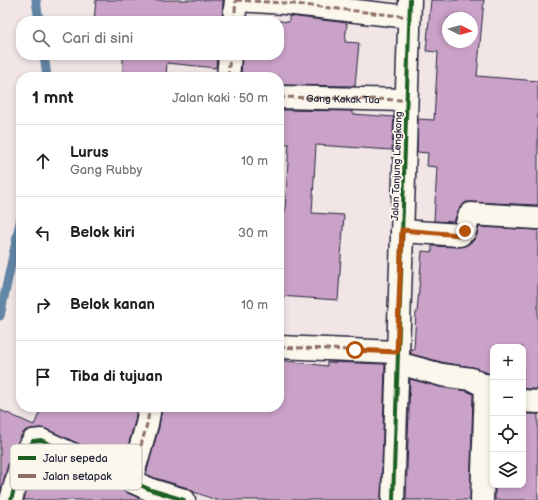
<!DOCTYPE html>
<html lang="id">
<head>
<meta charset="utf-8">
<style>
	:root { --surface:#fff; --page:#f2f2f2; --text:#202124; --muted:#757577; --line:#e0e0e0 }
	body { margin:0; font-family:"Balsamiq Sans",sans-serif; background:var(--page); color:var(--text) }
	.controls { position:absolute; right:12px; bottom:12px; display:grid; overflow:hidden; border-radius:8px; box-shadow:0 2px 6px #0003 }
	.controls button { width:36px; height:36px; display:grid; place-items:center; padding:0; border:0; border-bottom:1px solid var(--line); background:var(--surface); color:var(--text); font:20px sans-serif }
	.compass { position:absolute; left:442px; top:12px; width:36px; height:36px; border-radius:50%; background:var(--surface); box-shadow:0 2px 6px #0003; rotate:96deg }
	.stop { position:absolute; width:12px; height:12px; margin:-9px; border:3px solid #b45309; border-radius:50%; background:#fff }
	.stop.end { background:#b45309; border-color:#fff; box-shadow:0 1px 4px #0008 }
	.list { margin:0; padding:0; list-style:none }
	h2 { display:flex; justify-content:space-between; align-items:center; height:52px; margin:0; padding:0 16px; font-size:17px }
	h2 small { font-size:13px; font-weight:400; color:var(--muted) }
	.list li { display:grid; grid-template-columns:26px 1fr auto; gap:12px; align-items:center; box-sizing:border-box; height:72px; padding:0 16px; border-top:1px solid var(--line) }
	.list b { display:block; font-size:15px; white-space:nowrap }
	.list p { margin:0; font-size:13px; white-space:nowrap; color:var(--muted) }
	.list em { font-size:13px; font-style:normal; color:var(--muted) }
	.icon { flex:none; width:22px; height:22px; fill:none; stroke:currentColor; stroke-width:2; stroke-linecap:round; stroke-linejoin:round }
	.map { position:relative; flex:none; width:538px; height:500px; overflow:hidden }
	.search { position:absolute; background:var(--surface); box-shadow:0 2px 6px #0003; left:16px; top:16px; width:268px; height:44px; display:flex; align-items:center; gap:10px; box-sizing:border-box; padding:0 14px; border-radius:16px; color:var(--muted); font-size:15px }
	.panel { position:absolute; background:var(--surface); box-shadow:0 2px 6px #0003; left:16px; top:72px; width:268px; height:340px; border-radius:16px }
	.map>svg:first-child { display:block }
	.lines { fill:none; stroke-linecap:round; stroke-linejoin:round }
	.stream { stroke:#6286a5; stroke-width:9 }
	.building { fill:#caa2c8; stroke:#22223b; fill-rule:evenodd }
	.street-casing { stroke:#22223b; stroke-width:25 }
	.street { stroke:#fbf7ec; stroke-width:22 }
	.quiet { stroke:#8d6e63; stroke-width:3; stroke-dasharray:6 3; stroke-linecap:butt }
	.cycleway-casing { stroke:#fbf7ec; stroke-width:6 }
	.cycleway { stroke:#1b5e20; stroke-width:4 }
	.route { stroke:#b45309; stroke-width:5 }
	.labels { text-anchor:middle; stroke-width:4; stroke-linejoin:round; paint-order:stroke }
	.street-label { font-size:10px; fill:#22223b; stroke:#fbf7ec }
	.key { fill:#fbf7ec; stroke:#bab7b7; stroke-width:1 }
	.key-label { font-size:11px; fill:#22223b }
</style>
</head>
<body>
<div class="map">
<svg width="538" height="500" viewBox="0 0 538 500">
	<rect width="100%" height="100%" fill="#f1e6e5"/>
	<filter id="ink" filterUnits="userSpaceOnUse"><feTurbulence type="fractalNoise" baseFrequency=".025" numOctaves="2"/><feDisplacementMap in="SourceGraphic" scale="8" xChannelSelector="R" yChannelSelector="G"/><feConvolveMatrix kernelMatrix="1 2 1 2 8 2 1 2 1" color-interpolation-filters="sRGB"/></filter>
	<g filter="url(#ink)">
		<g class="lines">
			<path class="stream" d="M36,0L39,21
				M44,55L47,77
				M0,316L21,218"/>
		</g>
		<path class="building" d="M96,0H223L222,21H94Z
			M431,0H484L477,76L538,81V205L471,202H466L460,207L457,213L454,222L434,221L437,167L427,166L428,153L417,152L418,119L434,120L438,52L426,51ZM448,18H472V42H448Z
			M289,16L347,23L345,42L359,43L355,86L279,85V77H241L242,55H279V21H247V17L289,22Z
			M123,55H217L216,68L167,63L166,77H123Z
			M279,110L352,111V114L394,117L392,150L316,145L312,213L344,215L338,300L279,296V211H285L289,144H279Z
			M479,227L538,230V389H523V347H493V375L473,367L445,363L411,354V349H414L416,313H417L422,251L432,252V246L459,247L467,245L473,241L477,235Z
			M279,360L327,366V362L385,364L381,500H216L194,492L188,488L155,478L146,474L159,427L162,407H279Z
			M410,379L440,387L467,391L473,394L470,500H406Z
			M42,407H137L135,421L123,464L46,429L39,428L31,429L26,430L22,434L11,454L0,493V410L34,425Z
			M523,414H538V500H495V485H523Z
			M40,453L139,498V500H24L34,465Z"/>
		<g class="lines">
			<g class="street-casing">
				<g id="street">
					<path d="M236,0L285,3L409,17"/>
					<path d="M234,21L236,0"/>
					<path d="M228,77L230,55"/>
					<path id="s1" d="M279,97L406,100"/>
					<path d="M402,231L460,235L465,231L469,216L471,214L538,218"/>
					<path d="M279,347L397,352"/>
					<path d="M398,363L442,375L471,379L493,390"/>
					<path d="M523,401L538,402"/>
					<path d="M131,481L147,424L150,407"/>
					<path d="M11,500L22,460L33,441L41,440L151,490L184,500"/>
					<path d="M393,500L410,0"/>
					<path d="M482,500L486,385"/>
				</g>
			</g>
			<use href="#street" class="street"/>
			<path class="quiet" d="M236,0L285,3L409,17
				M234,21L236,0
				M228,77L230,55
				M279,97L406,100
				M279,347L397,352
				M131,481L147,424L150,407"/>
			<g class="cycleway-casing">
				<path id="cycleway" d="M11,500L22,460L33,441L41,440L151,490L184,500
					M393,500L410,0"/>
			</g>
			<use href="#cycleway" class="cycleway"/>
		</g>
	</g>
	<g class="lines" filter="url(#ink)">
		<path class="route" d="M355,350L397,352L402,230L460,235L465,231"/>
	</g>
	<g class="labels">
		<g class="street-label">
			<text dy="4" stroke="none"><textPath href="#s1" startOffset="64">Gang Kakak Tua</textPath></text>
			<text transform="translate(396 166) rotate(-88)" y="4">Jalan Tanjung Lengkong</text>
		</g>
	</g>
	<rect x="10" y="444" width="132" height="46" rx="6" class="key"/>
	<rect x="18" y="456" width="18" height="4" fill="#1b5e20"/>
	<rect x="18" y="474" width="18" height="4" fill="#8d6e63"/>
	<g class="key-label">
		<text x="43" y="462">Jalur sepeda</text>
		<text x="43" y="480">Jalan setapak</text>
	</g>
</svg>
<div class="controls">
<button>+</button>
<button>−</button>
<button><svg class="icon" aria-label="locate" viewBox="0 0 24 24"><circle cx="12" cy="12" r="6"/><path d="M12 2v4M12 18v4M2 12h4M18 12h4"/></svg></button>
<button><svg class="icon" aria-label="layers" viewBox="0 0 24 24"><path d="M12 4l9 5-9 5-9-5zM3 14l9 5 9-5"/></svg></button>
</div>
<svg class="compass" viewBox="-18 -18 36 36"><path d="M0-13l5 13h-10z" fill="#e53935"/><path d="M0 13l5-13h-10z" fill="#757577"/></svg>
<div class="stop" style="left:355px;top:350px"></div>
<div class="stop end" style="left:465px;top:231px"></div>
<div class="search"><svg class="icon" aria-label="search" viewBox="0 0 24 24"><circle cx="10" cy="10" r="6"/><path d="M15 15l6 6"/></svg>Cari di sini</div>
<section class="panel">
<h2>1 mnt<small>Jalan kaki · 50 m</small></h2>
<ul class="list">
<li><svg class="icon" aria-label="ahead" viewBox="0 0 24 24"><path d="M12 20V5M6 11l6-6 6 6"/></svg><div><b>Lurus</b><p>Gang Rubby</p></div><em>10 m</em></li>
<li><svg class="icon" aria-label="left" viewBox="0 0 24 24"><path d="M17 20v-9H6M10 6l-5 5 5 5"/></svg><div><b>Belok kiri</b></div><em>30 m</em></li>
<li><svg class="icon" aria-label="right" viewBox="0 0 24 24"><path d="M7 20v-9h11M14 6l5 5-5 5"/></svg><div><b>Belok kanan</b></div><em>10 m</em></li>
<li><svg class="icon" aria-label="arrive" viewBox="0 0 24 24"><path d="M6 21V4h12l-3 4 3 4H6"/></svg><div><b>Tiba di tujuan</b></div></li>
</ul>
</section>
</div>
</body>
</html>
